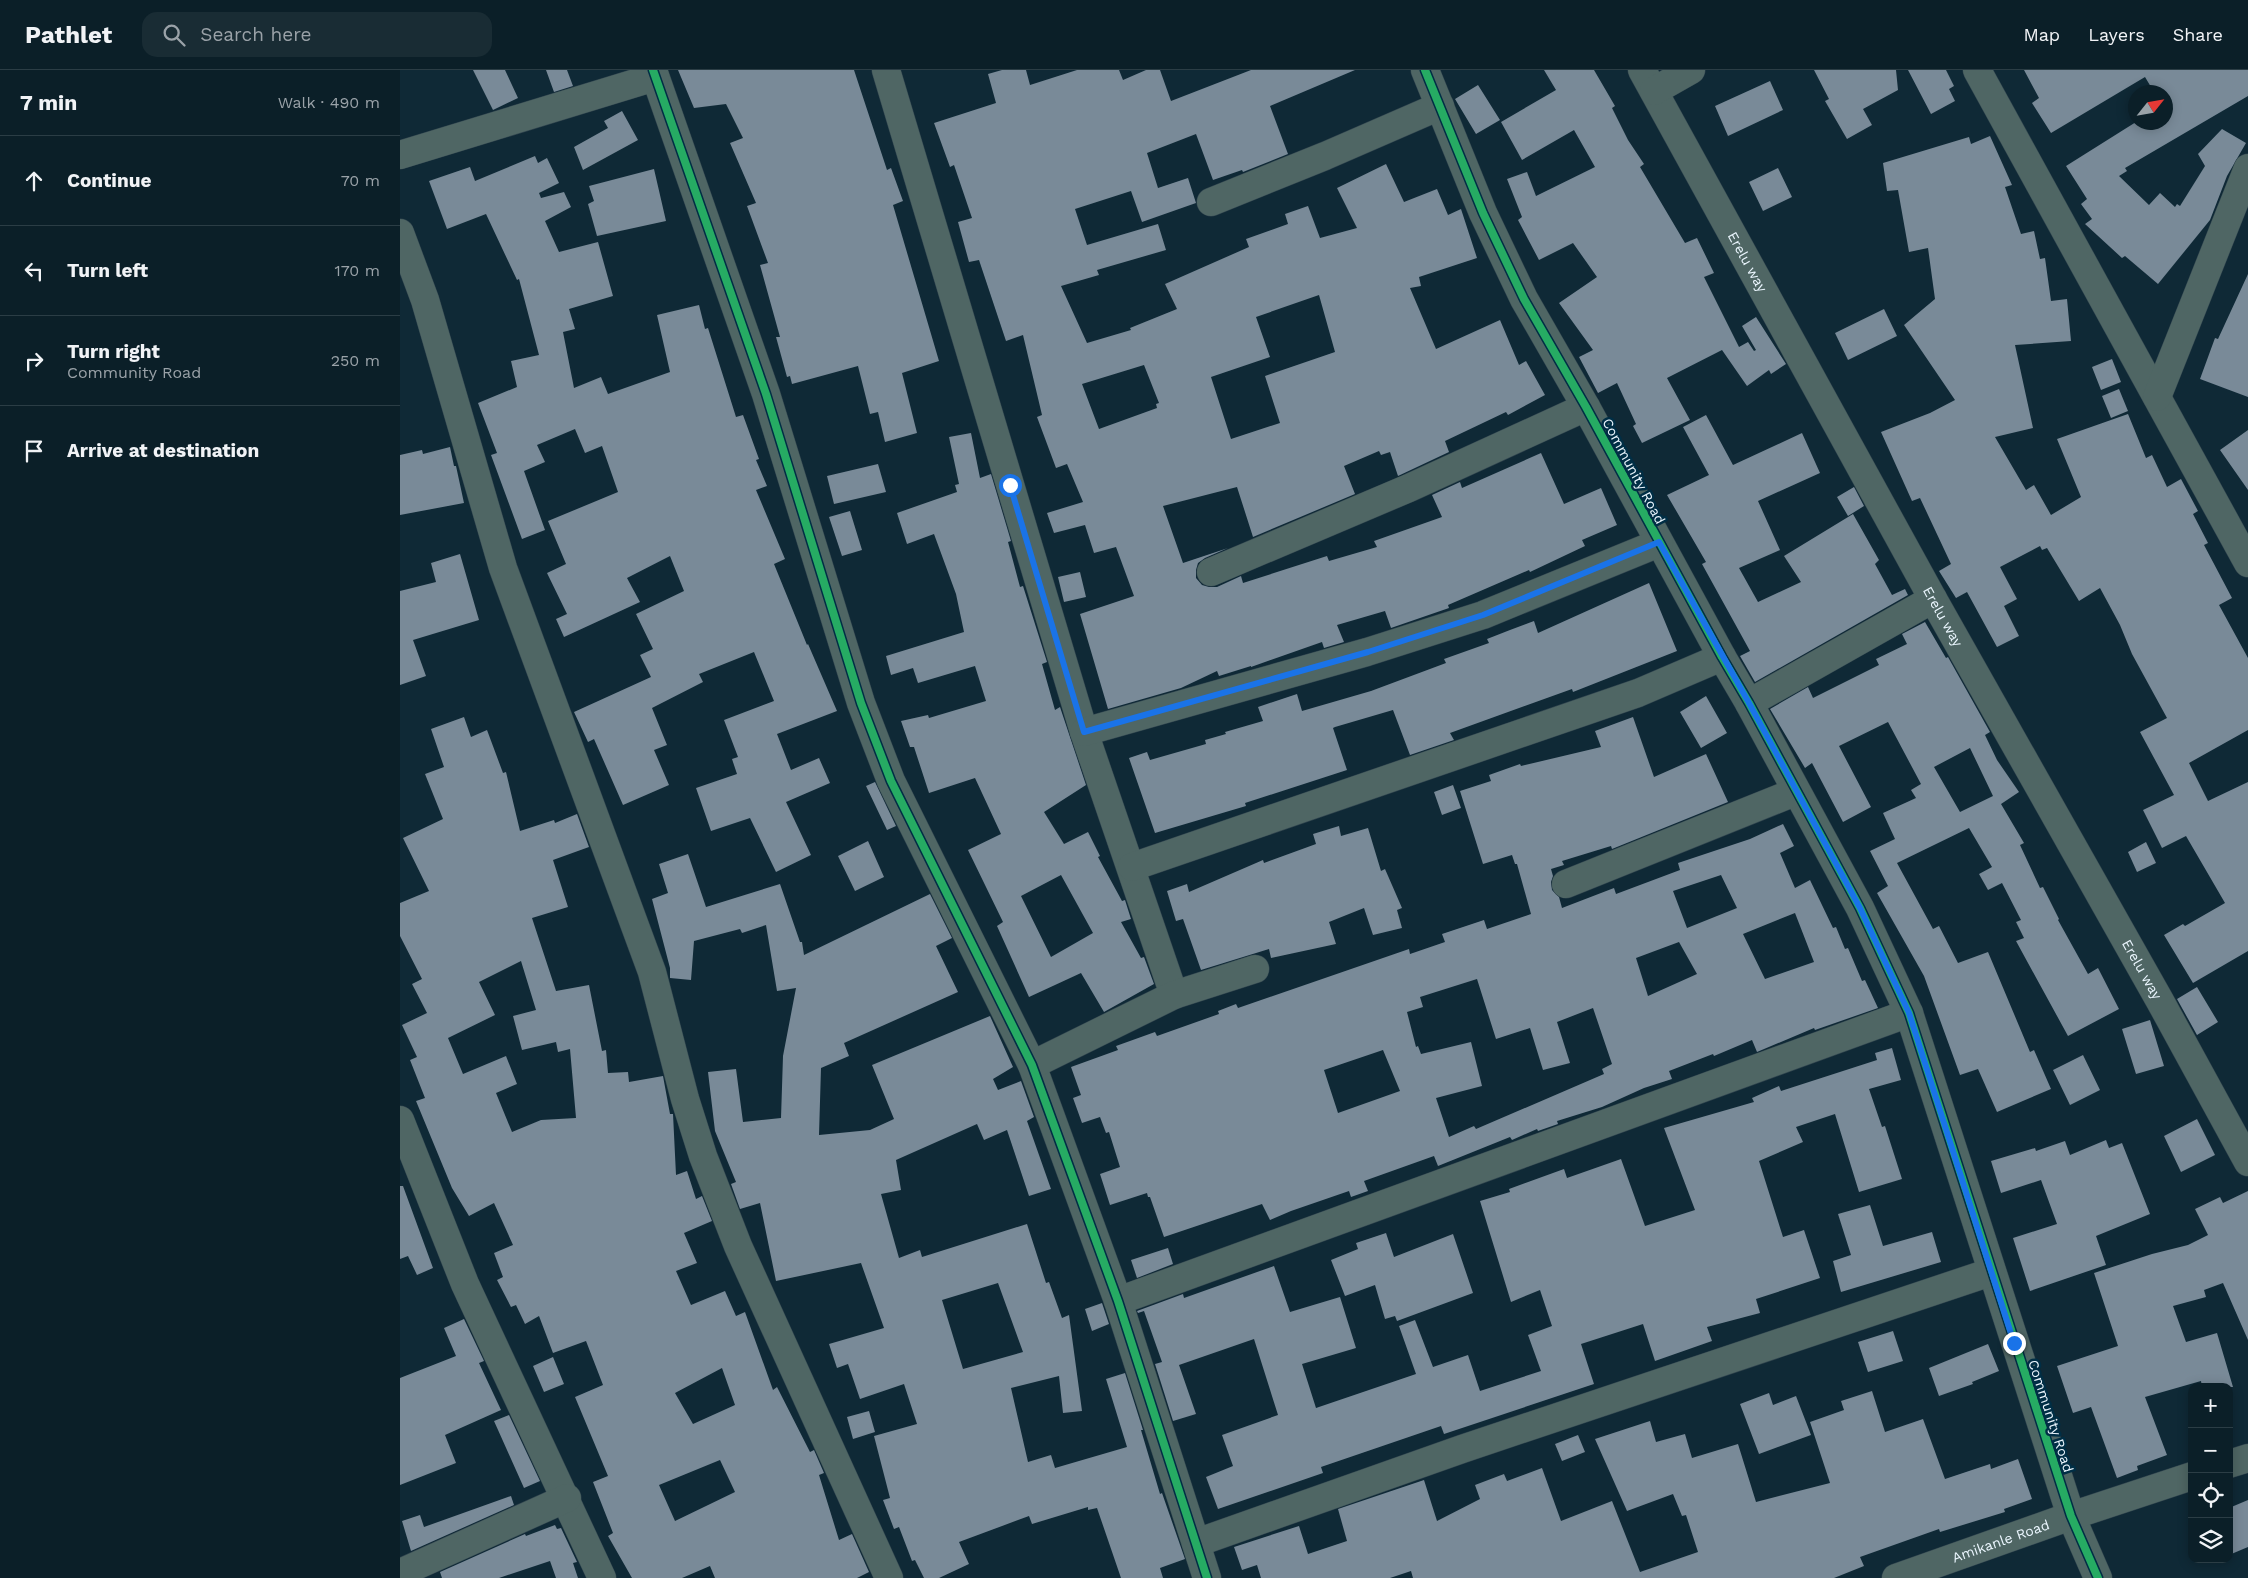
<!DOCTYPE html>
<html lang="en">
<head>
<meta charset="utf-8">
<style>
	:root { --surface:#0b1f28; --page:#192c34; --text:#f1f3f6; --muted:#9aa2a8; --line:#2b3d45 }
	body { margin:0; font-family:"Work Sans",sans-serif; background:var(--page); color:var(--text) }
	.controls { position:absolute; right:15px; bottom:15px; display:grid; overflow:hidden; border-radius:10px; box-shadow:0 2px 12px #0003 }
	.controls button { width:45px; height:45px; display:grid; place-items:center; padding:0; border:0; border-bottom:1px solid var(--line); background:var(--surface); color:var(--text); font:25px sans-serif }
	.compass { position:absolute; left:1728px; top:15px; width:45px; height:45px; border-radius:50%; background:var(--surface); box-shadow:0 2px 12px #0003; rotate:59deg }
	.stop { position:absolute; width:15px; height:15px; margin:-11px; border:4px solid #1a73e8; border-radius:50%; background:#fff }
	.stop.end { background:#1a73e8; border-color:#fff; box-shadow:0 1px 5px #0008 }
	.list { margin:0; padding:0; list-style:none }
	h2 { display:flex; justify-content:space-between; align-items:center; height:65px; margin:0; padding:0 20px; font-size:21px }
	h2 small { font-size:16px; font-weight:400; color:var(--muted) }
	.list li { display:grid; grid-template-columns:32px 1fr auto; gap:15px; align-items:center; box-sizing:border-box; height:90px; padding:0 20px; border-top:1px solid var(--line) }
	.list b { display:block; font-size:19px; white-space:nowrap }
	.list p { margin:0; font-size:16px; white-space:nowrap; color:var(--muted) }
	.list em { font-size:16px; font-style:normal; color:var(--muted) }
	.icon { flex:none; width:28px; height:28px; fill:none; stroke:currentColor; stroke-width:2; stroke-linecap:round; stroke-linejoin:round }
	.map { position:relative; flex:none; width:1848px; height:1508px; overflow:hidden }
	header { display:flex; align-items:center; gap:30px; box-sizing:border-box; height:70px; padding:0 25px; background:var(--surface); border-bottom:1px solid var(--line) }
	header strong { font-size:24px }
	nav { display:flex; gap:28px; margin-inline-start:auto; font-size:18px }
	.search { width:350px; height:45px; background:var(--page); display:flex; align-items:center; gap:12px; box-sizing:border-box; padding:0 18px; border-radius:15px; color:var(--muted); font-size:19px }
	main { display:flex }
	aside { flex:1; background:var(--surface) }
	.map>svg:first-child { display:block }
	.building { fill:#798a98; fill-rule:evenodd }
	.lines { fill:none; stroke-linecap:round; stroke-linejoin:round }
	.minor-casing { stroke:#31454f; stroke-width:29 }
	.minor { stroke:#4f6664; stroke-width:28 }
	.cycleway-casing { stroke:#002e45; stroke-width:11 }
	.cycleway { stroke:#26ab63; stroke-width:8 }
	.route { stroke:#1a73e8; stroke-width:6 }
	.labels { text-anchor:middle; stroke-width:5; stroke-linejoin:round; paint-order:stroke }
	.street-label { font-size:14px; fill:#ebf6fe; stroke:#002e45 }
</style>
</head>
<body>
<header>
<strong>Pathlet</strong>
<div class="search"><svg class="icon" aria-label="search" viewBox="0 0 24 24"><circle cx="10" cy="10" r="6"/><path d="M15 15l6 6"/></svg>Search here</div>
<nav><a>Map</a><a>Layers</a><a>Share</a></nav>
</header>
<main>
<aside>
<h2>7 min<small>Walk · 490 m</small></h2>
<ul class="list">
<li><svg class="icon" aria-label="ahead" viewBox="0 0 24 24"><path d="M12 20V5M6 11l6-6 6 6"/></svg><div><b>Continue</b></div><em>70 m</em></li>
<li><svg class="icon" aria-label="left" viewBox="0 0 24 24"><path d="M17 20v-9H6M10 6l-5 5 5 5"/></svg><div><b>Turn left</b></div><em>170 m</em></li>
<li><svg class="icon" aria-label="right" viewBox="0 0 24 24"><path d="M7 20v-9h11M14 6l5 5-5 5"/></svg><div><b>Turn right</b><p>Community Road</p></div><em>250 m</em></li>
<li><svg class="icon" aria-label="arrive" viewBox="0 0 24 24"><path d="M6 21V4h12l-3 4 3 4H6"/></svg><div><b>Arrive at destination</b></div></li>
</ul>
</aside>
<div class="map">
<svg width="1848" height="1508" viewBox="0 0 1848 1508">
	<rect width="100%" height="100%" fill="#0f2936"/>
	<path class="building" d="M73,0H105L118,28L93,40Z
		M146,0H167L173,16L154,22Z
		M278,0H454L487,100L491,98L503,131L493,135L539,291L502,303L517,363L485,372L478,342L470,344L458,296L392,314L390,306L387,307L376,267H380L360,195L368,193L347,136L356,133L330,73L343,68L326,34L294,38Z
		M602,0H626L630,15L677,0H719L723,10L746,0H760L771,31L851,0H955L870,36L888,84L843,102L842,100L813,110L796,64L747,83L758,118L788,108L796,133L742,152L731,121L675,139L687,175L758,154L766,180L697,200L699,205L661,216L687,273L731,260L730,258L777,239L765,214L849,177L846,169L888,154L885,144L908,136L920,168L957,158L937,118L986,94L1004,132L1037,119L1048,145L1061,139L1077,188L1019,207L1021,216L1010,218L1036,279L1100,250L1119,295L1126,291L1145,325L1108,345L1106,342L1045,371L1049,382L998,406L990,382L981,385L979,381L944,396L955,424L853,467L837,417L763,436L783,493L828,478L805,488L798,493L796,500V508L802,515L809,517H817L841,506L843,513L927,486L929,491L977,477L974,471L1042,447L1032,425L1060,412L1062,418L1141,383L1164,434L1201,418L1217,455L1182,470L1185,476L1130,502L1129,500L1048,535L1049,538L991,558L985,541L937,555L944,572L924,578L922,572L851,597V596L819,606L817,601L781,618L708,639L680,544L734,526L716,477L694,483L685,455L654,463L647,443L683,432L667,394L656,398L637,347L642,345L623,265L606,271L579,190L569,192L558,152L572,148L554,95L550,97L534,53L596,33L588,4ZM919,225L935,282L865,306L880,353L831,369L811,307L870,287L856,247ZM744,295L759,333L756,334L757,338L699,359L682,314Z
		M1144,0H1194L1215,36L1212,38L1228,70L1244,94L1240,97L1285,173L1297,168L1314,203L1304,207L1339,277L1348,272L1354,281L1356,280L1342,256L1356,247L1386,294L1371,304L1369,300L1347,316L1322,280L1267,308L1290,350L1242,373L1233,356L1236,354L1217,313L1198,323L1179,287L1193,280L1159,233L1197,207L1173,173L1139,190L1118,150L1122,147L1107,109L1127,102L1136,126L1195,97L1174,60L1122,90L1101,52L1156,20Z
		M1414,0H1496L1498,20L1463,39L1472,55L1447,69L1425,31L1429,29Z
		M1508,0H1546L1554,16L1549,19L1555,31L1531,44Z
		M1624,0H1848V26L1725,98L1727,101L1719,106L1749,135L1760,123L1775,137L1777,134L1780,136L1805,96L1798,84L1822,59L1846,73L1827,106L1810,150L1758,214L1725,186L1722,188L1685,154L1692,149L1681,134L1687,129L1666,96L1736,52H1766V22H1754L1745,7L1651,63L1632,33L1639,28Z
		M1370,11L1383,40L1328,66L1315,36Z
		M1078,15L1100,50L1076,64L1055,29Z
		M222,41L238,70L183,100L174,77L208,58L204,51Z
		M1590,66L1612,115L1605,117L1621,164L1634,161L1640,189L1645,188L1651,231L1667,229L1671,271L1615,275L1633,358L1595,367L1626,420L1634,415L1651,445L1681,427L1657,369L1728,344L1746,388L1752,385L1767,417L1781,409L1798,441L1793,444L1808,473L1804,475L1832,528L1819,535L1848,588V660L1789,693L1808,731L1848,712V881L1793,913L1764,865L1783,854L1785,856L1825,833L1786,766L1762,778L1743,740L1774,725L1740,662L1767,648L1732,584L1720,555L1700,518L1679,531L1647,478L1642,480L1640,476L1600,497L1617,529L1604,536L1619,566L1597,577L1567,522L1556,528L1539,501L1551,494L1520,428L1512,431L1481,362L1530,343L1555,330L1504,255L1535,229L1528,178L1509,182L1498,120L1487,121L1483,93L1569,67L1571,74Z
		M135,86L138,93L147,88L159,113L139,123L141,128L164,122L171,137L145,151L159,182L198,172L213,226L169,239L175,259L163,262L174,318L201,307L208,324L270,302L257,245L299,235L305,259L308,258L336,347L343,345L359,389L356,390L367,416L356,420L385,489L374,494L407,575L408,574L437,641L377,664L391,700L419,688L430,713L386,732L411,785L376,802L350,748L311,761L296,718L337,704L332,689L338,687L324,650L374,631L354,582L299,604L303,612L252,638L267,675L254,680L269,715L223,735L194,669L188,672L174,642L251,607L240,585L253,579L236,544L284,521L270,486L227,508L240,532L164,567L156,549L167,544L147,503L166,494L148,451L218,422L202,376L185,383L175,359L137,375L145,392L124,401L145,460L122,469L91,385L97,383L78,333L117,317L111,291L139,285L119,209L117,210L86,144L47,159L29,111L70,97L75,111Z
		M1378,98L1392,127L1363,141L1349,112Z
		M254,99L266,151L197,166L188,134L194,131L189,116Z
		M1848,204V327L1800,309L1815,268L1818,269Z
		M1484,239L1497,266L1448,290L1435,263Z
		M1712,289L1721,312L1701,320L1692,297Z
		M1719,319L1728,341L1711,348L1702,326Z
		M1306,345L1333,395L1402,363L1420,403L1358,431L1380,480L1339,498L1358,532L1401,512L1384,486L1453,444L1479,490L1475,494L1492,525L1505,519L1508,525L1355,612L1340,586L1350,581L1302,494L1306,492L1267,425L1309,405L1283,357Z
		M1848,360V420L1820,380Z
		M571,363L580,408L591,404L611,471L608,472L620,517L623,516L647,592L642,594L655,640L660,637L686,715L644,742L664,774L688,762L700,786L698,787L722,831L725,830L731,849L721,852L741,888L744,887L754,914L704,942L681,903L629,927L597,856L603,852L568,780L601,764L575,708L529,723L514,677H510L501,651L528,645L529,648L586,631L575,596L518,613L513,598L491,605L486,586L564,562L556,524L534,464L507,474L497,443L557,422L555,415L559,414L549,367ZM661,805L693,863L651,887L621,826Z
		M50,377L54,396H56L64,433L0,445V385L22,380L23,384Z
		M478,394L486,422L434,434L427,406Z
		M1454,417L1464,436L1448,446L1437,427Z
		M450,441L462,480L442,486L429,447Z
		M60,484L79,550L13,570L26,606L0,615V521L36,512L31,493Z
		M680,502L686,527L664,532L658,507Z
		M1249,513L1277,581L1173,622L1172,619L1050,663L1054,670L1010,685L993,640L935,657L933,658L947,700L845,733L846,736L755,763L729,688L747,682L750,690L806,674L805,670L826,664L825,662L863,651L858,637L897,624L902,641L971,621L1046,593L1044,589L1089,573L1087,569L1110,560L1134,551L1138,563Z
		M1525,552L1546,588L1548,587L1590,662L1585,665L1597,690L1619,722L1601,734L1624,773L1620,775L1640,818L1643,817L1659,849L1658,850L1688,904L1698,898L1719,939L1668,966L1616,871L1624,868L1616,852L1621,850L1602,813L1588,820L1579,804L1592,797L1569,758L1497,793L1533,859L1539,856L1558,893L1588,882L1630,982L1634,980L1651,1019L1597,1042L1578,999L1560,1005L1524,906L1477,823L1488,816L1470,781L1495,769L1483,743L1516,728L1511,720L1521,714L1488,652L1439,676L1471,737L1443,752L1412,693L1405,698L1370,639L1408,617L1413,628L1479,595L1476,589L1507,574L1502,564ZM1570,678L1593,726L1560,742L1534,697Z
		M1306,626L1327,663L1301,678L1280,642Z
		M64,647L71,667L87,660L103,703L106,702L120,761L154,750L155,753L177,744L189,777L153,790L168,837L132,848L156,921L189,915L202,981L206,980L208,1003L228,1002L229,1012L263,1006L270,1044H273L276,1105L287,1101L296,1129L302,1126L312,1151L284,1163L297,1193L276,1201L291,1235L325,1221L336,1246L345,1242L373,1320L377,1317L410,1382L414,1380L424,1403L419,1405L439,1470L452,1464L469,1502L457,1508H315L310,1496L282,1508H232L208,1466L213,1463L193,1412L208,1406L175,1327L203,1315L186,1271L153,1283L139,1246L125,1254L116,1235L111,1237L97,1210L103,1207L94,1183L113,1175L94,1133L69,1146L52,1118L16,1031L25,1028L10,990L17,987L2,955L27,943L12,914L22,909L0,866V833L29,821L3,768L43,749L25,704L44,697L31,659ZM121,891L136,940L113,946L122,980L156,972L158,982L170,979L176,1048L141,1050L112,1062L96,1023L117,1014L106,986L63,1004L48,968L95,945L79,912ZM322,1298L335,1335L293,1354L275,1323ZM320,1390L335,1422L275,1451L259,1415Z
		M1233,647L1254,707L1306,684L1328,732L1212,779L1211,776L1162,791L1164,795L1151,799L1153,806L1151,812L1152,820L1159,827L1162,838L1214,818L1216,824L1280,800L1278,793L1350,769L1383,754L1394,776L1380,783L1395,818L1410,810L1433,858L1436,857L1445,879L1448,878L1462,911L1465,910L1478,938L1415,960L1414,958L1357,982L1352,970L1314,986L1313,984L1269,1001L1272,1009L1244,1018L1202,1037L1157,1051L1158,1054L1138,1061L1137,1059L1112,1070L1110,1067L1038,1096L1034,1086L964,1111L968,1121L951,1127L949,1121L891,1141L870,1150L862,1134L764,1167L750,1127H748L747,1123L710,1135L700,1104L720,1097L709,1062L706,1063L700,1047L682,1053L673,1028L681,1025L671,997L718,980L716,976L755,962L757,966L819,944L818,941L836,934L838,938L1009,879L1010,884L1045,872L1042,864L1084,850L1087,859L1131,844L1117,794H1115L1112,785L1083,794L1060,721L1091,711L1089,705L1120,694L1121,696L1201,677L1195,661ZM1321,805L1337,838L1287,858L1273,821ZM1395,843L1414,892L1365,909L1343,864ZM1279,872L1297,904L1248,926L1236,888ZM1077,909L1096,969L1130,958L1143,1000L1170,993L1157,952L1193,938L1212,994L1202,999L1204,1004L1076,1059L1074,1056L1049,1067L1036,1028L1082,1016L1071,972L1021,984L1018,976L1016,977L1007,942L1023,937L1020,927ZM983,980L1000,1021L938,1043L924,1000Z
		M475,712L496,756L487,760L466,716Z
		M1053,715L1061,738L1042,745L1034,722Z
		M939,756L941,766L968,758L981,801L985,799L1002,838L997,840L1002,858L973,865L964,838L929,852L936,874L871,888L869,879L801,900L783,849L776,851L767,821L787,814L789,822L863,790L864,793L916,774L913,764Z
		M468,771L484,807L455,821L438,786Z
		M1746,772L1756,793L1737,802L1728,782Z
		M288,784L306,837L380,814L400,872H402L404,885L530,824L552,868L536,876L558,922L444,973L449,986L421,998L419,1065L470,1060L494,1049L472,995L590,946L613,997L593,1009L598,1020L621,1011L634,1047L627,1051L651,1119L629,1126L607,1060L584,1070L577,1054L496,1090L501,1120L481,1124L499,1188L520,1180L522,1187L627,1154L646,1213L649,1212L662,1248L669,1245L682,1341L663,1343L659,1306L611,1318L628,1392L651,1385L655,1398L727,1377L706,1309L725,1303L743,1360H741L760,1424L762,1423L785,1489L760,1498L763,1508H721L697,1438L688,1440V1437L632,1454L629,1446L559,1472L569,1494L539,1508H524L515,1490L512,1491L499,1457L494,1459L483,1430L490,1428L474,1366L517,1354L504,1314L460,1329L448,1294L437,1298L429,1274L484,1258L461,1193L376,1211L360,1133L340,1139L331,1114L336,1112L315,1061L308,1002L336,999L343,1052L381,1048L383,986L396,918L377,921L366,855L342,863L340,859L294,871L291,910L270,908V898L252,829L268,823L259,794ZM598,1213L623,1282L563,1299L542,1230Z
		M1797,917L1818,952L1797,965L1777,929Z
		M1750,950L1764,996L1736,1004L1722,959Z
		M1492,978L1501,1010L1469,1019L1482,1057L1485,1056L1502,1109L1459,1122L1435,1044L1396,1057L1403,1072L1359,1091L1383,1167L1404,1160L1420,1208L1356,1229L1360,1243L1307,1257L1312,1271L1255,1291L1243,1254L1181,1274L1194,1314L1044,1364L1041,1356L921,1397L923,1403L818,1439L806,1407L833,1396L822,1365L878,1345L854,1269L779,1295L796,1344L773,1351L755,1294L762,1292L744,1241L738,1243L737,1241L783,1224L784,1228L874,1196L890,1242L940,1227L956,1278L902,1294L916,1338L1016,1304L999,1256L1015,1250L1033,1297L1068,1285L1080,1321L1141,1301L1128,1265L1152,1256L1140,1220L1111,1232L1080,1131L1110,1122L1109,1119L1164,1099L1167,1108L1221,1089L1245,1156L1295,1140L1264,1058L1354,1032L1352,1028L1379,1016L1381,1021L1477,990L1475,983Z
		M1683,985L1700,1020L1670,1035L1653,1000Z
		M1797,1049L1815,1085L1781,1102L1764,1066Z
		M1706,1070L1709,1078L1722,1073L1750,1144L1696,1166L1706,1195L1630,1221L1613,1168L1657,1154L1641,1110L1601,1123L1591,1091L1635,1078L1636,1081L1665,1071L1670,1085Z
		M0,1116H3L33,1198L17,1205L8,1186L0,1189Z
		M1848,1121V1270L1823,1213L1804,1220L1806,1227L1773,1236L1786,1272L1817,1263L1833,1317H1802L1801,1311L1745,1327L1767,1385L1737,1396L1738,1400L1717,1408L1691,1337L1673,1343L1657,1296L1718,1276L1694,1203L1752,1184L1788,1175L1808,1165L1795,1139L1820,1127L1823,1133Z
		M1470,1135L1483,1176L1532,1162L1541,1192L1441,1222L1433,1191L1451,1185L1438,1144Z
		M986,1163L994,1187L1053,1164L1073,1223L997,1251L995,1246L985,1249L975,1215L945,1226L931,1190L958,1179L956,1173Z
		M768,1178L773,1194L737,1208L731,1190Z
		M702,1233L709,1254L692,1261L685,1239Z
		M64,1249L84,1291L79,1293L101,1340L45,1365L56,1393L0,1415V1308L56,1286L44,1258Z
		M1493,1261L1503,1291L1468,1302L1458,1272Z
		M1588,1274L1599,1301L1572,1312L1573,1314L1539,1326L1529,1298Z
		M153,1287L164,1314L144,1322L133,1296Z
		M1472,1321L1485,1362L1523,1349L1545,1409L1590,1394L1591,1399L1618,1389L1632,1429L1604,1439L1605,1442L1540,1462L1539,1459L1460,1487L1464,1496L1434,1508H1013L1011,1501L990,1508H861L857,1495L842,1500L834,1477L899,1456L908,1484L947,1471L938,1439L1024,1410L1037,1451L1080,1429L1075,1415L1104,1404L1107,1411L1142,1398L1161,1451L1212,1431L1240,1502L1298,1482L1286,1445L1282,1446L1273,1424L1227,1441L1195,1369L1250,1351L1256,1372L1285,1364L1292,1388L1338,1374L1356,1432L1430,1413L1410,1352L1444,1340L1441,1331Z
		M1369,1323L1373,1335L1396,1326L1411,1365L1359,1384L1340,1334Z
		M469,1341L475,1362L453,1369L447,1347Z
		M109,1345L140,1411L124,1418L94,1351Z
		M1178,1365L1185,1382L1162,1391L1155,1374Z
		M111,1426L114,1435L11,1481L2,1451L20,1445L24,1457Z
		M1848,1430V1477L1829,1485V1438Z
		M155,1455L157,1459L161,1458L177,1492L173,1493L178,1508H156L150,1491L99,1508H42L40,1502L125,1464L126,1466Z"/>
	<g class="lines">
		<g class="minor-casing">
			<g id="minor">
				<path d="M253,0L366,324L461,633L491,711L632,995L718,1231L807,1508"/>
				<path d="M486,0L684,662L774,925"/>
				<path d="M1025,0L1083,143L1124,229L1186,337L1322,587L1349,633L1460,838L1509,943L1671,1446L1698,1508"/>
				<path id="s1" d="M1242,0L1533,529L1760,931L1848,1092"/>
				<path d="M1577,0L1848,493"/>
				<path d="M1254,21L1291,0"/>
				<path d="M0,85L255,7"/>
				<path d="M811,132L925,86L1040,36"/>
				<path d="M0,163L25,230L103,498L252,902L285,1029L303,1086L338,1176L489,1508"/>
				<path d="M1757,327L1848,98"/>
				<path d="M811,502L1009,418L1186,337"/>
				<path d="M1349,633L1533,529"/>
				<path d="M684,662L967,582L1083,545L1259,473"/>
				<path d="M732,797L1238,623L1322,587"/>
				<path d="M1166,814L1395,722"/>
				<path d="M632,995L774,925L855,899"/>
				<path d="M0,1050L65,1214L202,1508"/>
				<path d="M718,1231L1509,943"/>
				<path d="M1829,1394L1848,1388"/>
				<path d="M796,1473L1062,1379L1591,1202"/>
				<path d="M0,1503L167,1428"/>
				<path id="s2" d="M1496,1508L1671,1446L1792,1406"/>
			</g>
		</g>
		<use href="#minor" class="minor"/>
		<g class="cycleway-casing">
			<path id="cycleway" d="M253,0L366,324L461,633L491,711L632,995L718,1231L807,1508
				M1025,0L1083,143L1124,229L1186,337L1322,587L1349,633L1460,838L1509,943L1671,1446L1698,1508"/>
		</g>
		<use href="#cycleway" class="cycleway"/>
	</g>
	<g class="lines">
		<path class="route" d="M610,415L684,662L968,582L1083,545L1259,472L1349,633L1460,838L1509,943L1614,1273"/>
	</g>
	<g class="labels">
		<g class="street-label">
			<text dy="5" stroke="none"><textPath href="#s1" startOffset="219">Erelu way</textPath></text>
			<text transform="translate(1234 401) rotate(62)" y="5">Community Road</text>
			<text dy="5" stroke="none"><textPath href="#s1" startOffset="624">Erelu way</textPath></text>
			<text dy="5" stroke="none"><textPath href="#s1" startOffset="1029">Erelu way</textPath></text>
			<text transform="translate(1651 1346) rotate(72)" y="5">Community Road</text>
			<text dy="5" stroke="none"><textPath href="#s2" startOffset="111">Amikanle Road</textPath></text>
		</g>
	</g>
</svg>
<div class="controls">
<button>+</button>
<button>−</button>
<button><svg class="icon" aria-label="locate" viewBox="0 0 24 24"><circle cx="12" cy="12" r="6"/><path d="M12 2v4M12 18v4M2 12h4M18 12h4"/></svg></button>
<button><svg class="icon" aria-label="layers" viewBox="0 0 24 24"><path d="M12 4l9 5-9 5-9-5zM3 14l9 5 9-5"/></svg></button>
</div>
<svg class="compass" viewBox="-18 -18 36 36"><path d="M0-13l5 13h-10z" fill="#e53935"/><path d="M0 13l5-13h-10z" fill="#9aa2a8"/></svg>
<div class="stop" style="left:610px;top:415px"></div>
<div class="stop end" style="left:1614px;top:1273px"></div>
</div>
</main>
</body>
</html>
